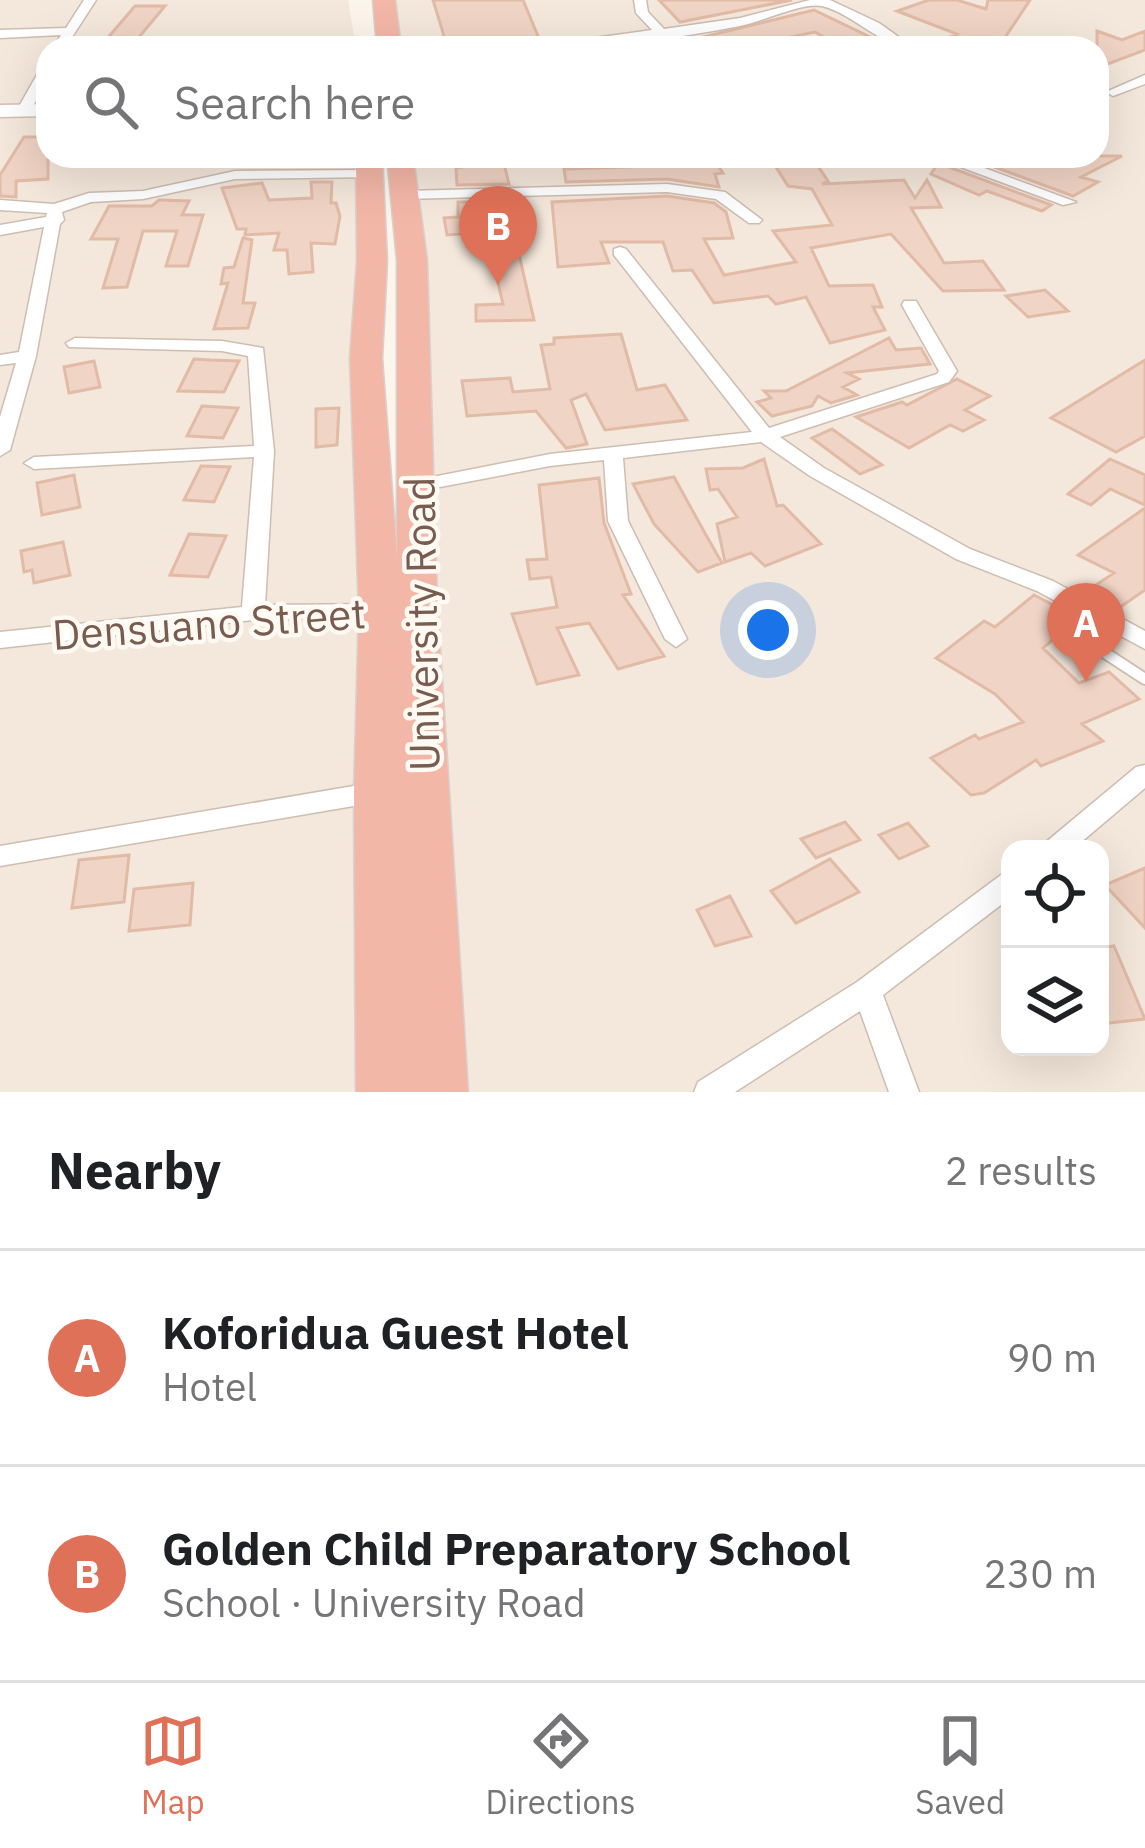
<!DOCTYPE html>
<html lang="en">
<head>
<meta charset="utf-8">
<style>
	:root { --surface:#fff; --page:#f2f2f2; --text:#202124; --muted:#757577; --line:#e0e0e0; --accent:#df7158 }
	body { margin:0; font-family:"IBM Plex Sans",sans-serif; background:var(--page); color:var(--text) }
	.controls { position:absolute; right:36px; bottom:36px; display:grid; overflow:hidden; border-radius:24px; box-shadow:0 12px 48px #0002 }
	.controls button { width:108px; height:108px; display:grid; place-items:center; padding:0; border:0; border-bottom:3px solid var(--line); background:var(--surface); color:var(--text); font:60px sans-serif }
	.you { position:absolute; left:768px; top:630px; width:42px; height:42px; margin:-30px; border:9px solid #fff; border-radius:50%; background:#1a73e8; box-shadow:0 0 0 18px #1a73e833 }
	.badge { display:grid; place-items:center; width:78px; height:78px; border-radius:50%; background:var(--accent); color:#fff; font-size:39px; font-weight:700 }
	.pin { position:absolute; translate:-50% -99px; filter:drop-shadow(0 3px 6px #0008) }
	.pin::after { content:''; position:absolute; top:63px; width:42px; height:36px; background:inherit; clip-path:polygon(0 0,100% 0,50% 100%) }
	.list { margin:0; padding:0; list-style:none }
	h2 { display:flex; justify-content:space-between; align-items:center; height:156px; margin:0; padding:0 48px; font-size:51px }
	h2 small { font-size:39px; font-weight:400; color:var(--muted) }
	.list li { display:grid; grid-template-columns:78px 1fr auto; gap:36px; align-items:center; box-sizing:border-box; height:216px; padding:0 48px; border-top:3px solid var(--line) }
	.list b { display:block; font-size:45px; white-space:nowrap }
	.list p { margin:0; font-size:39px; white-space:nowrap; color:var(--muted) }
	.list em { font-size:39px; font-style:normal; color:var(--muted) }
	.icon { flex:none; width:66px; height:66px; fill:none; stroke:currentColor; stroke-width:2; stroke-linecap:round; stroke-linejoin:round }
	.map { position:relative; flex:none; width:1145px; height:1092px; overflow:hidden }
	.search { position:absolute; background:var(--surface); box-shadow:0 12px 48px #0002; left:36px; right:36px; top:36px; height:132px; display:flex; align-items:center; gap:30px; box-sizing:border-box; padding:0 42px; border-radius:36px; color:var(--muted); font-size:45px }
	.sheet { height:588px; background:var(--surface) }
	nav { display:flex; justify-content:space-around; align-items:center; box-sizing:border-box; height:168px; border-top:3px solid var(--line); background:var(--surface); font-size:33px; color:var(--muted) }
	nav a { display:grid; justify-items:center; gap:6px }
	nav .on { color:var(--accent) }
	.map>svg:first-child { display:block }
	.residential { fill:#f4e7db; fill-rule:evenodd }
	.building { fill:#f0d4c5; stroke:#e2bba6; stroke-width:3 }
	.lines { fill:none; stroke-linecap:round; stroke-linejoin:round }
	.lane-casing { stroke:#cebdb1; stroke-width:14 }
	.street-casing { stroke:#cebdb1; stroke-width:3 }
	.secondary-casing { stroke:#d4bfb1; stroke-width:3 }
	.highway-casing { stroke:#d9d1ce; stroke-width:3 }
	.lane { stroke:#fff; stroke-width:10 }
	.street { fill:#fff; fill-rule:evenodd }
	.secondary { fill:#fff; fill-rule:evenodd }
	.highway { fill:#f3b7a7; fill-rule:evenodd }
	.labels { text-anchor:middle; stroke-width:9; stroke-linejoin:round; paint-order:stroke }
	.street-label { font-size:42px; fill:#775c4f; stroke:#fef9f3 }
</style>
</head>
<body>
<div class="map">
<svg width="1145" height="1092" viewBox="0 0 1145 1092">
	<rect width="100%" height="100%" fill="#fcf5ec"/>
	<path class="residential" d="M0,0H348L356,48H48V156H357L366,1092H0Z
		M387,0H1145V1092H466L407,156H1097V48H396ZM1010,849H1100V1047H1010Z"/>
	<path class="building" d="M433,0H523L540,41L447,46Z
		M659,0H792L680,22Z
		M929,0H957L986,9L988,0H1030L998,48L941,41L957,34L897,11Z
		M135,6H165L130,48H99Z
		M814,10L893,48H843L815,32L770,41L780,48H704L695,39Z
		M1097,31L1122,40L1145,31V50L1097,68Z
		M24,137H48V179L16,181V197L0,196V175Z
		M646,156H711L723,173L715,174L719,187L667,179L566,182L564,169L651,166Z
		M769,156H811L828,181L822,184L904,180L915,198L927,180L941,207L911,208L944,263L983,261L1004,290L943,291L891,234L811,248L829,286L873,285L882,307H873L885,330L830,343L806,297L776,304L768,296L714,303L692,270L673,271L663,242H601L609,263L558,267L552,202L667,196L714,203L726,212L733,238L704,239L724,275L796,262L773,231L832,225L812,189L788,186Z
		M965,156H1122L1081,177L1098,182L1073,196Z
		M503,160L509,184L457,185L456,168Z
		M938,163L1051,205L1042,211L987,191L979,195L931,174Z
		M311,182H332L331,203H336L340,216L335,244L311,243L313,272L289,274L287,250H274L279,233L245,235L246,229H237L222,188L262,183L269,200L312,198Z
		M159,200L189,201L182,215H203L188,266H166L177,231H143L127,287L103,288L118,239H91L109,206H152Z
		M458,202H516L522,240L516,241L534,320L476,321V305L503,304L490,249L479,250L476,233L447,235L444,218L458,217Z
		M243,238L252,240L243,303H255L248,328L214,329L228,283L221,284L224,268L234,267Z
		M1045,290L1068,311L1028,317L1006,296Z
		M621,334L637,390L665,385L687,420L605,430L586,394L571,400L587,444L566,448L536,411L467,416L462,381L510,378L513,392L550,389L541,345L554,344V338Z
		M889,338L896,350L921,348L930,364L847,373L859,379L843,387L857,395L831,403L818,396L812,406L772,416L757,402L771,398L764,391H786Z
		M194,359L210,360L239,361L224,392L178,391Z
		M1145,360V436L1116,452L1051,418Z
		M94,361L100,387L69,393L64,367Z
		M957,379L990,396L965,410L984,420L963,431L950,425L909,448L856,417L902,402L907,405Z
		M202,406L238,408L223,438L187,436Z
		M339,408L337,445L316,447V409Z
		M832,429L882,465L860,474L812,438Z
		M764,459L777,506L783,505L821,544L765,566L751,553L725,562L717,524L737,517L718,489L710,490L706,469L743,468Z
		M1110,459L1145,475V505L1110,489L1091,505L1068,494Z
		M201,466L230,467L214,502L184,500Z
		M74,475L80,507L42,515L37,483Z
		M674,477L706,535L722,563L698,572L654,524L633,484Z
		M599,478L604,523L631,594L623,595L664,656L618,669L589,623L557,628L579,675L537,684L512,614L557,607L551,577L530,579L527,560L547,559L539,485Z
		M1145,508V590L1116,610L1084,593L1114,573L1078,555Z
		M189,534L226,536L208,577L170,575Z
		M63,542L70,575L34,583L32,570L24,572L21,551Z
		M1034,595L1078,618L1043,648L1079,683L1109,672L1139,699L1082,724L1103,741L1041,766L1036,760L984,793L971,795L931,758L975,735L979,739L1023,722L995,694L936,658L984,621L995,627Z
		M845,822L860,840L816,858L801,839Z
		M908,823L928,846L899,859L879,835Z
		M129,855L124,902L72,908L79,860Z
		M830,859L859,892L796,923L771,891Z
		M1145,868V928L1105,885Z
		M193,883L190,925L129,931L134,889Z
		M730,896L751,936L715,946L697,910Z
		M1114,946L1145,1019L1100,1024V948Z"/>
	<g class="lines">
		<g class="lane-casing">
			<path id="lane" d="M1079,636L1145,679"/>
		</g>
		<g class="street-casing">
			<path id="street" d="M84,0H96L65,48H53L61,35L0,38V30L66,28Z
				M634,0H646L648,12L664,29L740,18L810,0H830L879,23L914,48C882,48 854,14 822,6C803,2 761,22 740,26C677,38 609,48 545,48L551,44L652,30L636,13Z
				M48,62V78L31,110L19,113L17,110L42,66Z
				M1145,75V84L1113,96L1106,92Z
				M931,156H952L1076,202L1063,205Z
				M370,170L377,174L375,177L235,179L143,199L91,202L62,212L64,220L60,224L36,356L10,450L0,456V417L16,363L0,365V355L19,352L44,227L0,235V225L46,217L47,213L0,210V200L54,204L89,193L143,191L235,171Z
				M667,184L725,192L762,220L759,223H749L716,199L667,192L404,199L397,195L404,191Z
				M620,247L626,249L769,428L937,374L939,371L902,305L904,301H916L957,371L949,382L780,437L824,468L970,549L1053,581L1145,631V649L1037,591L956,559L810,476L761,442L623,458L628,521L687,639L676,647L665,639L608,521L604,460L550,466L419,491L412,489L409,485L412,481L550,454L752,432L614,255V249Z
				M75,338L222,341L263,348L274,451L265,605L388,604L399,611L396,616L253,620L0,648V632L242,607L254,457L34,469L24,463L34,457L254,446L248,356L222,351L69,347L66,343Z
				M1145,765V788L1073,849H1042L1046,842L1136,767Z
				M377,782L386,785L390,792L386,799L377,802L0,866V846Z
				M1010,872V898L883,995L919,1092H889L860,1011L735,1092H694L698,1082L857,982L1001,875Z"/>
		</g>
		<g class="secondary-casing">
			<path id="secondary" d="M48,104V116L0,117V105Z"/>
		</g>
		<g class="highway-casing">
			<path id="highway" d="M373,0H395L401,48H377Z
				M356,156H382L387,261L382,358L397,558V260L387,156H413L427,260L437,602L468,1092H356L354,792L359,613L350,358L357,261Z"/>
		</g>
		<use href="#lane" class="lane"/>
		<use href="#street" class="street"/>
		<use href="#secondary" class="secondary"/>
		<use href="#highway" class="highway"/>
	</g>
	<g class="labels">
		<g class="street-label">
			<text transform="translate(209 624) rotate(-4)" y="15">Densuano Street</text>
			<text transform="translate(422 624) rotate(-91)" y="15">University Road</text>
		</g>
	</g>
</svg>
<div class="controls">
<button><svg class="icon" aria-label="locate" viewBox="0 0 24 24"><circle cx="12" cy="12" r="6"/><path d="M12 2v4M12 18v4M2 12h4M18 12h4"/></svg></button>
<button><svg class="icon" aria-label="layers" viewBox="0 0 24 24"><path d="M12 4l9 5-9 5-9-5zM3 14l9 5 9-5"/></svg></button>
</div>
<div class="you"></div>
<div class="pin badge" style="left:1086px;top:682px">A</div>
<div class="pin badge" style="left:498px;top:285px">B</div>
<div class="search"><svg class="icon" aria-label="search" viewBox="0 0 24 24"><circle cx="10" cy="10" r="6"/><path d="M15 15l6 6"/></svg>Search here</div>
</div>
<section class="sheet">
<h2>Nearby<small>2 results</small></h2>
<ul class="list">
<li><span class="badge">A</span><div><b>Koforidua Guest Hotel</b><p>Hotel</p></div><em>90 m</em></li>
<li><span class="badge">B</span><div><b>Golden Child Preparatory School</b><p>School · University Road</p></div><em>230 m</em></li>
</ul>
</section>
<nav>
<a class="on"><svg class="icon" aria-label="map" viewBox="0 0 24 24"><path d="M3 6l6-2 6 2 6-2v14l-6 2-6-2-6 2zM9 4v14M15 6v14"/></svg>Map</a>
<a><svg class="icon" aria-label="directions" viewBox="0 0 24 24"><path d="M12 3l9 9-9 9-9-9zM9 14v-3h6M13 9l2 2-2 2"/></svg>Directions</a>
<a><svg class="icon" aria-label="saved" viewBox="0 0 24 24"><path d="M7 4h10v16l-5-4-5 4z"/></svg>Saved</a>
</nav>
</body>
</html>
